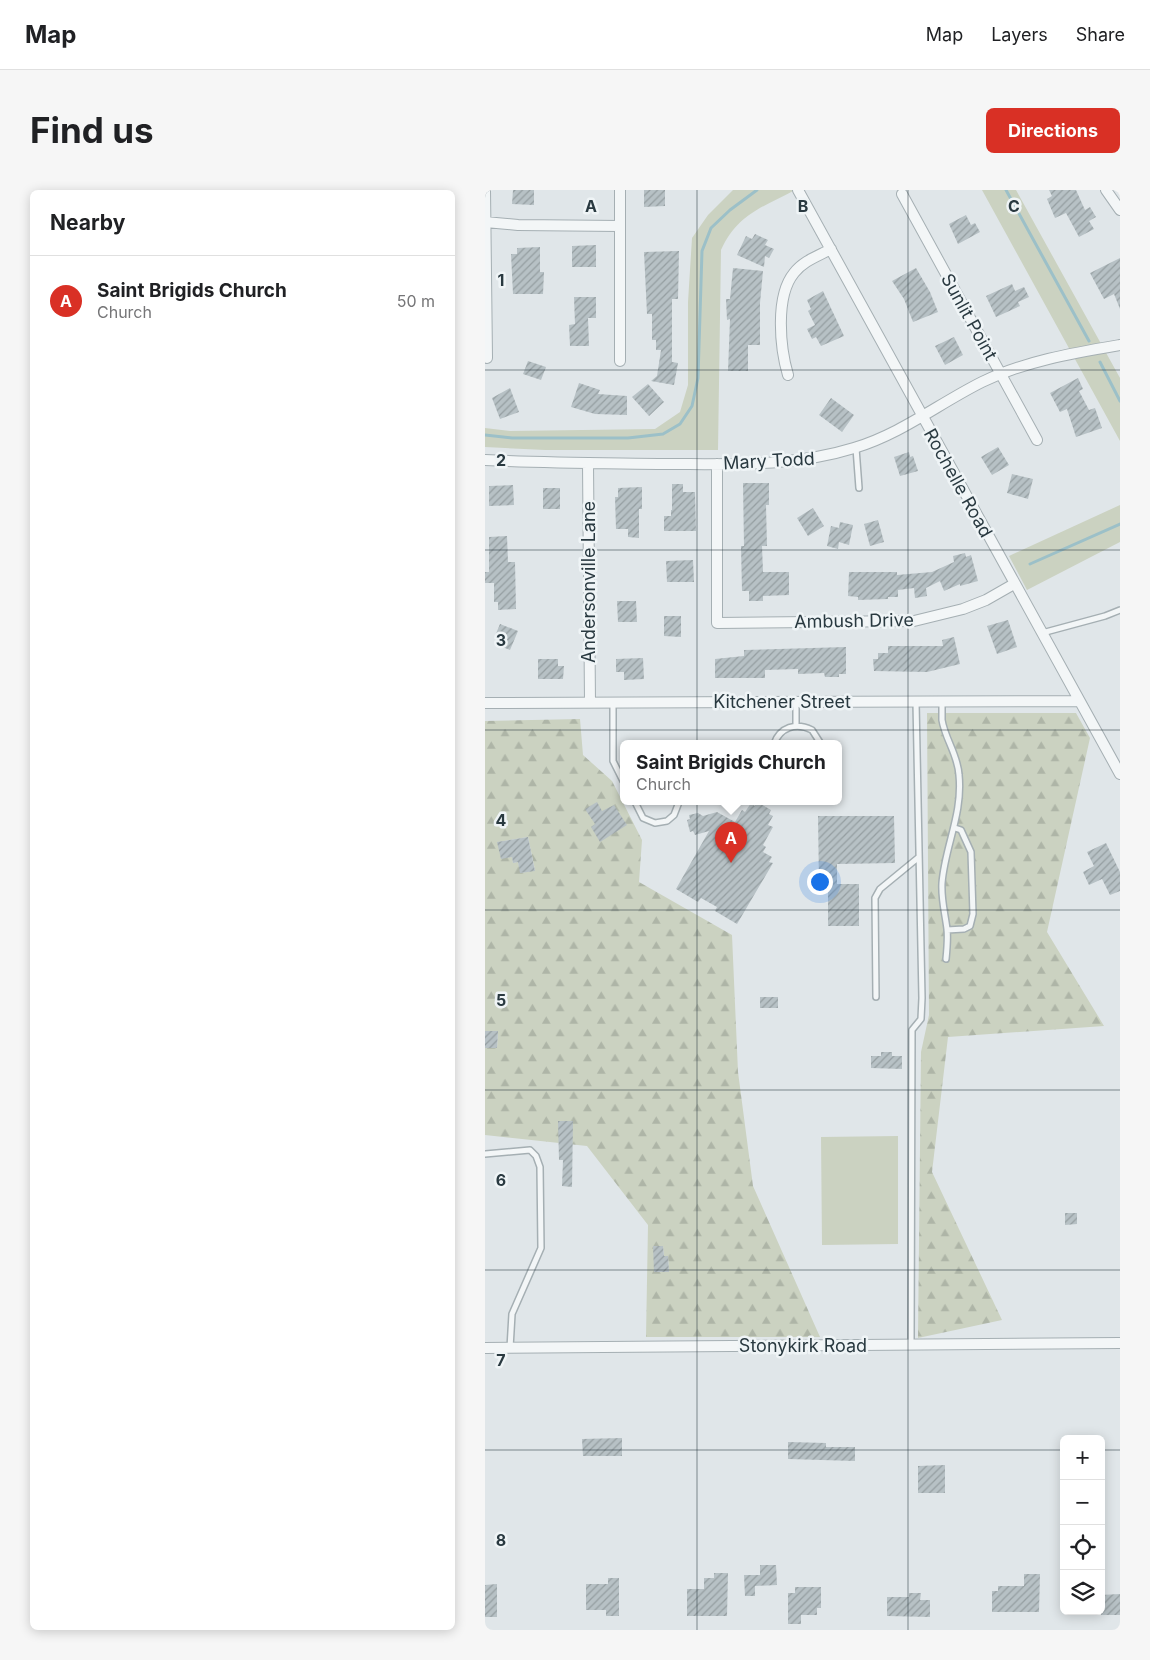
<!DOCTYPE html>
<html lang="en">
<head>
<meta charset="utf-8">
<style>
	:root { --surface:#fff; --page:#f6f6f6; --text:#202124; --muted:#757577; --line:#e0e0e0; --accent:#d93025 }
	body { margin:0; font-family:Inter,sans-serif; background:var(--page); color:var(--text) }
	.controls { position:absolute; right:15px; bottom:15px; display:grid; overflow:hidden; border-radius:8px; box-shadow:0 2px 12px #0003 }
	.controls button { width:45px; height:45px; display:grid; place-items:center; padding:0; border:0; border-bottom:1px solid var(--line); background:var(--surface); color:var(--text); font:25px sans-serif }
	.you { position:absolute; left:334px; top:691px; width:18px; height:18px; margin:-12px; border:4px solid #fff; border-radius:50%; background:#1a73e8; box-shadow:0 0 0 8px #1a73e833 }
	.badge { display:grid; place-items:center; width:32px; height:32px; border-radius:50%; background:var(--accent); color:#fff; font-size:16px; font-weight:700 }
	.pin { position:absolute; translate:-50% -41px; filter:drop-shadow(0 1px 2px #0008) }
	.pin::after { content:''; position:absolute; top:26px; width:18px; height:15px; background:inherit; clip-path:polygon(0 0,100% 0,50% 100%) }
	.popup { position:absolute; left:135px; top:550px; width:222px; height:65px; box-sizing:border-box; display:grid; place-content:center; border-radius:8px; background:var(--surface); filter:drop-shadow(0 1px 4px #0005); font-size:16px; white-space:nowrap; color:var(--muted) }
	.popup b { font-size:19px; color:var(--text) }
	.popup::after { content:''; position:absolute; left:50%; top:100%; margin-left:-10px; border:10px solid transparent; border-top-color:var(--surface) }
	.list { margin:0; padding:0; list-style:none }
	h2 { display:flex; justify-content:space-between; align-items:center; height:65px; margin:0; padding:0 20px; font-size:21px }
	h2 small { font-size:16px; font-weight:400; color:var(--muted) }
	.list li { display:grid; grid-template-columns:32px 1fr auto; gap:15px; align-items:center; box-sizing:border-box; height:90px; padding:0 20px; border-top:1px solid var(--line) }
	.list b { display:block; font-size:19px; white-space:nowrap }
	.list p { margin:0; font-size:16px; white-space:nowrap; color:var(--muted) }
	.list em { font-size:16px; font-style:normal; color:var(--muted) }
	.icon { flex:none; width:28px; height:28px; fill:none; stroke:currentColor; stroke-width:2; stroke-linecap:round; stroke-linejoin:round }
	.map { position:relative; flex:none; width:635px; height:1440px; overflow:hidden; border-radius:8px }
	header { display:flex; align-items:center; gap:30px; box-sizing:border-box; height:70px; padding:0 25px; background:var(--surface); border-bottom:1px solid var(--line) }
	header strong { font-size:24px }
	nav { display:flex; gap:28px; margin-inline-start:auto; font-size:18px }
	.intro { display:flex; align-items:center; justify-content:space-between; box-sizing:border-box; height:120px; padding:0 30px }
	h1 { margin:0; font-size:35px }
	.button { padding:12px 22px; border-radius:8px; background:var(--accent); color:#fff; font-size:18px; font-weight:700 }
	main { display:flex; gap:30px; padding:0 30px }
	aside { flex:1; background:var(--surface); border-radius:8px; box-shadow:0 2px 12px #0003 }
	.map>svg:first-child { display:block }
	.grass { fill:#cbd2c1 }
	.forest { fill:url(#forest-firs); fill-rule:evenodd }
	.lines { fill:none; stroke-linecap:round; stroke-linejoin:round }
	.stream { stroke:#9cc0c8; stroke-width:3 }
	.building { fill:url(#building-hatch) }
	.service-casing { stroke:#a5afb3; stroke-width:8 }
	.minor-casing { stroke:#a5afb3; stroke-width:12 }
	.service { stroke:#f3f6f7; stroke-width:5 }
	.minor { stroke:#f3f6f7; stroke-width:10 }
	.grid { fill:none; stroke:#293940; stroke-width:1; stroke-opacity:0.55 }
	.labels { text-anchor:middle; stroke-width:5; stroke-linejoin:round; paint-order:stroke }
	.street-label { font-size:18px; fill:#293940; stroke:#eff4f6 }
	.grid-label { font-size:16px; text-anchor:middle; font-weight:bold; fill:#293940; stroke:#eff4f6; stroke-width:5; stroke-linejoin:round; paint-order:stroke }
</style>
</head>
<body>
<header>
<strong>Map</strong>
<nav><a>Map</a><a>Layers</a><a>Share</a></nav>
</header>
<div class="intro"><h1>Find us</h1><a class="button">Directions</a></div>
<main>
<aside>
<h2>Nearby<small></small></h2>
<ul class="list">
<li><span class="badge">A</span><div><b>Saint Brigids Church</b><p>Church</p></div><em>50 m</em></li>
</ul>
</aside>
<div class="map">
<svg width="635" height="1440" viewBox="0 0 635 1440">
	<defs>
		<pattern id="forest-firs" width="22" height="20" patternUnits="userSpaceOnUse" patternTransform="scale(1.25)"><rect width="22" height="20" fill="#cbd2c1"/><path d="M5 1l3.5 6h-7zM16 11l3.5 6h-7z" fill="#aeb5a7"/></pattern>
		<pattern id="building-hatch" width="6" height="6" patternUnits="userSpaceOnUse" patternTransform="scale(1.25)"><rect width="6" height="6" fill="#b7c1c5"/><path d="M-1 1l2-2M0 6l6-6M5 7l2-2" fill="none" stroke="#959ea1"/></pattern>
	</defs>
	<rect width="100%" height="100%" fill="#e0e6e9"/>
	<path class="grass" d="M248,0H310C276,18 253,24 236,60L233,260H60L0,257V238L25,241L170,239L195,222L203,195V112L207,48L223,25Z
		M497,0H531L635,188V251Z
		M635,315V352L542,400L524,366Z
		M413,946V1054L337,1055L336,947Z"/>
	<path class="forest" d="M442,523H591L605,548L562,742L619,836L463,847L447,982L517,1130L433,1148L436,862L444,825Z
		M95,529L98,565L127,591L157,650L154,692L247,745L253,882L268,996L335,1147H161L163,1035L102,956L0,945V858H12L13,842L0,841V531ZM43,647L50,680L36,683L33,672L28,673L27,667L16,668L13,652ZM169,1056H178L179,1066H183L184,1082H169Z"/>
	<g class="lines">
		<path class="stream" d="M521,0L604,151
			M615,172L635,211
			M0,245L27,248H143L178,244L195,234L207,216L213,188L217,61L226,38L245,20L272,0
			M545,374L635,334"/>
	</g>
	<path class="building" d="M28,0H49V15L27,14Z
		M159,0H180V16L159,17Z
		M564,0H591L600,20L605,17L611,27L604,31L609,39L594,47L581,23L570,28L562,9L567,6Z
		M481,25L486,35L490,33L495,42L473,54L464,34Z
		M270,44L283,50L280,55L289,59L284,68L280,66L279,77L252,65L261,46L267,49Z
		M111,55V77H87V56Z
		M55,57V82H59L58,104H28L26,64H32V58Z
		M194,61L193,109H187V172L193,173L189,195L166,191L172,186L176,160H171V150H167V124H162L159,62Z
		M635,68V119L629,104L619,109L605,83Z
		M248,78L278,81L275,113V155H263V181H243L245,129L242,130L241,109H245Z
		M431,78L445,102L453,122L428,132L419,109L407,91Z
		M527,94L530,101L539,97L544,107L533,112L535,116L511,127L501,106Z
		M338,101L359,146L336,156L331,147L327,149L322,139L330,135L323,121L326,119L322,110Z
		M89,107H111V128H103L104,156H85L84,135L90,134Z
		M469,147L478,165L460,175L450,156Z
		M43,171L61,177L56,190L38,184Z
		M593,188L598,199L594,201L604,220L610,218L617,238L591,247L582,219L575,222L565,203Z
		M94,193L115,200L113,204L142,206V225L110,224L86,217Z
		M163,194L179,212L164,226L147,207Z
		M25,198L34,222L15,229L7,208Z
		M346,208L369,225L357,242L334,225Z
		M513,257L524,275L507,285L496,267Z
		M424,262L425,267L428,266L433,281L415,286L409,267Z
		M527,284L548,289L543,309L522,303Z
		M258,293H284V315H281L282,356H277L278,382H304V405L278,406V411H264V401H257L256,356H259Z
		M187,294H198V302H210L211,341H179V326H186V320H187Z
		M28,295L29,315L4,316V296Z
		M157,297V319H154V348L143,347V339H131L130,307H133V298Z
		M58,298H75V319H58Z
		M328,318L339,336L323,346L312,328Z
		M393,330L399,352L385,356L379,334Z
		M355,332L368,335L364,355L354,352L353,359L342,356L346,336L354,338Z
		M22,346L23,372H30L31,419L13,420V412H9V393H0V382H4V347Z
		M480,363L481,367L486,365L493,391L475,396V394L459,401L455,391L441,398L442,406L430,408L429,398L413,400V407H403V409L373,410V407L363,406L364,382H412V385L447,382L469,372L468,366Z
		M208,370L209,392H182L181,371Z
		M132,411H151L152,432H133Z
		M179,426H196V447L179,446Z
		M523,430L532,457L512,464L502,436Z
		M15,434L33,441L25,460L10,454L13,447L10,446Z
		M469,447L475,474L442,482L389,481L388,469H393V463H403V456H458L457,450Z
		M361,457V484H354V487H340L339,483L313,484V479L280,480V488H230V469L259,466V460Z
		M158,468L159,489L139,490V482H131V469Z
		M53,469H73V476H79L78,489H53Z
		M112,612L117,621L129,615L142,635L115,652L106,637L110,634L100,619Z
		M272,612L286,620L284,624L288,626L283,635L288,637L278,655L281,657L278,662L287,667L284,672L288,673L252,734L230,721L232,717L216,708L213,712L191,699L224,641L210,645L208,641L205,642L202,630L205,629L204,625L213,623L218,626L232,622L250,632L257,620L260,622L266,613L270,616Z
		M333,626H409L410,673L352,674V694H374V736H343V694H334Z
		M43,647L50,681L35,683L33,672L28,673L27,667L16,669L12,652Z
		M621,653L635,682V701L625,705L617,689L604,695L598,682L609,676L602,662Z
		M275,807H293V818H275Z
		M0,841H13L12,858H0Z
		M396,862H407V866H417V879L386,878V866H396Z
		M73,931H88L87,997L77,996L78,970H74Z
		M580,1023H592V1034L580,1035Z
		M168,1056H178L179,1066H183L184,1082H169Z
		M137,1248V1266H98L97,1249Z
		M303,1252L341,1253V1257H370V1271L303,1269Z
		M460,1275V1303H433V1276Z
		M275,1375H291L292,1395L270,1396V1406H260L259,1385H275Z
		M229,1383H243L242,1426H202V1399H219V1388H229Z
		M539,1384H555L554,1422H507V1401H513V1396H539Z
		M123,1388H134V1426H121V1420H101V1394H123Z
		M12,1394V1427H0V1395Z
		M310,1397H336V1418H332V1425H316V1434H303V1403H310Z
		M424,1403H436L435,1410H445V1427L402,1426V1407H424Z
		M635,1404V1425H616V1405Z"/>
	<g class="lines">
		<g class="service-casing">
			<path id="service" d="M371,258L374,298
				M557,443L620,426L635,420
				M457,511C457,517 457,524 457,530C460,549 473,565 474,585C478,624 460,656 457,693C456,709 460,723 462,739C463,748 462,759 461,769
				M311,512V536
				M128,513V571L138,591
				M289,554C295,537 311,532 327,540L336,554
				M150,612L158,628L170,633L182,631L189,625L194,612
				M462,740L479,739L485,736L488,724L486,662L476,640L470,638
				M391,807L390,708L395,699L434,667
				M0,964L45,960L51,966L55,977L56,1058L27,1124L25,1158
				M426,1155L427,840L436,829L437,808L431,512"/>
		</g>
		<g class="minor-casing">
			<path id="minor" d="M0,0L2,168
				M135,0V171
				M313,0L635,584
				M621,0L635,20
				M417,4L552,250
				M0,32L33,35L135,36
				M303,185C295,158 290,106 309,83C318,71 333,66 346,59
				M0,270C61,273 121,273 182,274C245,274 308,277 369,258C416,244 453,214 497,192C540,171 588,163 635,155
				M103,273L105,512
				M232,274V433L429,431L478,419L501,410L529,394
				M0,513L594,511
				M0,1158L635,1153"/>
		</g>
		<use href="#service" class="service"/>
		<use href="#minor" class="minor"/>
	</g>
	<path class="grid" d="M212,0V1440M423,0V1440M0,180H635M0,360H635M0,540H635M0,720H635M0,900H635M0,1080H635M0,1260H579M616,1260H635"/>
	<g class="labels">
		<g class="street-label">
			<text transform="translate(484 127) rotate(61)" y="6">Sunlit Point</text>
			<text transform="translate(284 271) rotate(-3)" y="6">Mary Todd</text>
			<text transform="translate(473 293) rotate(61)" y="6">Rochelle Road</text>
			<text transform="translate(104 392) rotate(-90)" y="6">Andersonville Lane</text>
			<text transform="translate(369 431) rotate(-1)" y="6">Ambush Drive</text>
			<text x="297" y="518">Kitchener Street</text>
			<text x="318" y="1162">Stonykirk Road</text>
		</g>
	</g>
	<g class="grid-label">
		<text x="106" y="22">A</text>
		<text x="318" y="22">B</text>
		<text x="529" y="22">C</text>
		<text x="16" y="96">1</text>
		<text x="16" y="276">2</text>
		<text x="16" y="456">3</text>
		<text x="16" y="636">4</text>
		<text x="16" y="816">5</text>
		<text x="16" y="996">6</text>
		<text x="16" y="1176">7</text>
		<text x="16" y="1356">8</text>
	</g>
</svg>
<div class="controls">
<button>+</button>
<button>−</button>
<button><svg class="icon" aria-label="locate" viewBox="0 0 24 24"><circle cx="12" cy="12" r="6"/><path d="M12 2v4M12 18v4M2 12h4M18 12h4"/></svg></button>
<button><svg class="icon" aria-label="layers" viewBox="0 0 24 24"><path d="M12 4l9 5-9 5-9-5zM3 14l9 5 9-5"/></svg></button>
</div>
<div class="you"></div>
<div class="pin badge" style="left:246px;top:673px">A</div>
<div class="popup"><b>Saint Brigids Church</b>Church</div>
</div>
</main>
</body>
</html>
